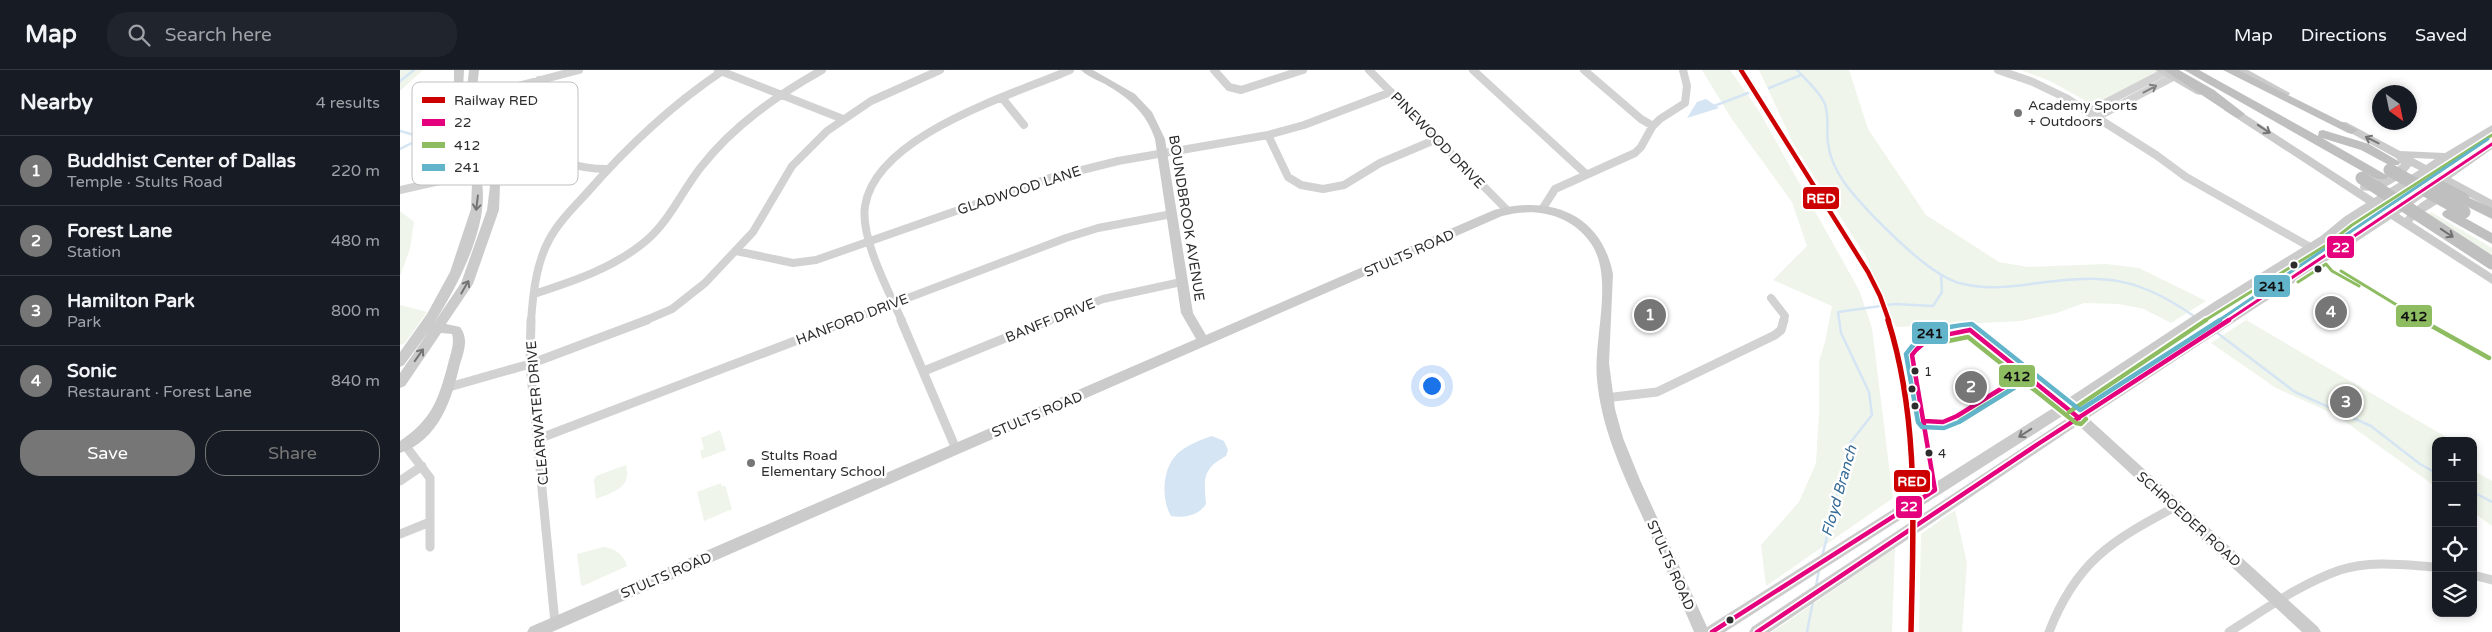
<!DOCTYPE html>
<html lang="en">
<head>
<meta charset="utf-8">
<style>
	:root { --surface:#171b24; --page:#20242c; --text:#f1f3f6; --muted:#9ea1a6; --line:#363941; --accent:#767676 }
	body { margin:0; font-family:"Varela Round",sans-serif; background:var(--page); color:var(--text) }
	.controls { position:absolute; right:15px; bottom:15px; display:grid; overflow:hidden; border-radius:10px; box-shadow:0 2px 8px #0003 }
	.controls button { width:45px; height:45px; display:grid; place-items:center; padding:0; border:0; border-bottom:1px solid var(--line); background:var(--surface); color:var(--text); font:25px sans-serif }
	.compass { position:absolute; left:1972px; top:15px; width:45px; height:45px; border-radius:50%; background:var(--surface); box-shadow:0 2px 8px #0003; rotate:147deg }
	.you { position:absolute; left:1031px; top:315px; width:18px; height:18px; margin:-12px; border:4px solid #fff; border-radius:50%; background:#1a73e8; box-shadow:0 0 0 8px #1a73e833 }
	.badge { display:grid; place-items:center; width:32px; height:32px; border-radius:50%; background:var(--accent); color:#fff; font-size:16px; font-weight:700 }
	.pin { position:absolute; translate:-50% -50%; border:2px solid #fff; box-shadow:0 1px 5px #0006 }
	.list { margin:0; padding:0; list-style:none }
	h2 { display:flex; justify-content:space-between; align-items:center; height:65px; margin:0; padding:0 20px; font-size:21px }
	h2 small { font-size:16px; font-weight:400; color:var(--muted) }
	.list li { display:grid; grid-template-columns:32px 1fr auto; gap:15px; align-items:center; box-sizing:border-box; height:70px; padding:0 20px; border-top:1px solid var(--line) }
	.list b { display:block; font-size:19px; white-space:nowrap }
	.list p { margin:0; font-size:16px; white-space:nowrap; color:var(--muted) }
	.list em { font-size:16px; font-style:normal; color:var(--muted) }
	.actions { display:flex; gap:10px; padding:15px 20px }
	.actions a { flex:1; padding:11px 0; border:1px solid var(--accent); border-radius:20px; text-align:center; font-size:18px; color:var(--accent) }
	.actions .main { background:var(--accent); color:#fff }
	.icon { flex:none; width:28px; height:28px; fill:none; stroke:currentColor; stroke-width:2; stroke-linecap:round; stroke-linejoin:round }
	.map { position:relative; flex:none; width:2092px; height:562px; overflow:hidden }
	header { display:flex; align-items:center; gap:30px; box-sizing:border-box; height:70px; padding:0 25px; background:var(--surface); border-bottom:1px solid var(--line) }
	header strong { font-size:24px }
	nav { display:flex; gap:28px; margin-inline-start:auto; font-size:18px }
	.search { width:350px; height:45px; background:var(--page); display:flex; align-items:center; gap:12px; box-sizing:border-box; padding:0 18px; border-radius:20px; color:var(--muted); font-size:19px }
	main { display:flex }
	aside { flex:1; background:var(--surface) }
	.map>svg:first-child { display:block }
	.green { fill:#eff5ea }
	.water { fill:#d5e5f3 }
	.lines { fill:none; stroke-linecap:round; stroke-linejoin:round }
	.stream { stroke:#d5e5f3; stroke-width:2.5 }
	.street-far1 { stroke:#d2d2d2; stroke-width:8 }
	.street { stroke:#d2d2d2; stroke-width:9 }
	.secondary { fill:#cbcbcb; fill-rule:evenodd }
	.highway { fill:#bfbfbf; fill-rule:evenodd }
	.highway-bridge { stroke:#bfbfbf; stroke-width:13 }
	.bus-1-far1-casing { stroke:#fff; stroke-width:6 }
	.bus-1-casing { stroke:#fff; stroke-width:8 }
	.bus-2-far1-casing { stroke:#fff; stroke-width:6 }
	.bus-2-casing { stroke:#fff; stroke-width:8 }
	.bus-3-far1-casing { stroke:#fff; stroke-width:6 }
	.bus-3-casing { stroke:#fff; stroke-width:8 }
	.bus-1-far1 { stroke:#e5007d; stroke-width:3 }
	.bus-1 { stroke:#e5007d; stroke-width:4.5 }
	.bus-2-far1 { stroke:#8dbc61; stroke-width:3 }
	.bus-2 { stroke:#8dbc61; stroke-width:4.5 }
	.bus-3-far1 { stroke:#62b4cb; stroke-width:3 }
	.bus-3 { stroke:#62b4cb; stroke-width:4.5 }
	.rail-1-far1-casing { stroke:#fff; stroke-width:8 }
	.rail-1-casing { stroke:#fff; stroke-width:9 }
	.rail-1-far1 { stroke:#c00; stroke-width:4.5 }
	.rail-1 { stroke:#c00; stroke-width:5.5 }
	.oneway { stroke:#808080 }
	.oneway2 { stroke:#747474 }
	.oneway3 { stroke:#6f6f6f }
	.poi-dot { fill:#767676; stroke:#fff; stroke-width:2 }
	.bus-dot { fill:#2d2d2d; stroke:#fff; stroke-width:2 }
	.labels { text-anchor:middle; stroke-width:5; stroke-linejoin:round; paint-order:stroke }
	.bus-label { font-size:13px; fill:#2d2d2d; stroke:#fff; text-anchor:start }
	.poi-label { font-size:14px; fill:#2d2d2d; stroke:#fff; text-anchor:start }
	.street-label { font-size:14px; fill:#2d2d2d; stroke:#fff }
	.water-label { font-size:15px; font-style:italic; fill:#346995; stroke:#fff }
	.key { fill:#fff; stroke:#c0c0c0; stroke-width:1 }
	.key-label { font-size:14px; fill:#2d2d2d }
	.line-badge { stroke:#fff; stroke-width:2 }
	.badge-label { font-size:14px; text-anchor:middle; font-weight:bold; fill:#fff }
	.pale-badge-label { font-size:14px; text-anchor:middle; font-weight:bold; fill:#111 }
</style>
</head>
<body>
<header>
<strong>Map</strong>
<div class="search"><svg class="icon" aria-label="search" viewBox="0 0 24 24"><circle cx="10" cy="10" r="6"/><path d="M15 15l6 6"/></svg>Search here</div>
<nav><a>Map</a><a>Directions</a><a>Saved</a></nav>
</header>
<main>
<aside>
<h2>Nearby<small>4 results</small></h2>
<ul class="list">
<li><span class="badge">1</span><div><b>Buddhist Center of Dallas</b><p>Temple · Stults Road</p></div><em>220 m</em></li>
<li><span class="badge">2</span><div><b>Forest Lane</b><p>Station</p></div><em>480 m</em></li>
<li><span class="badge">3</span><div><b>Hamilton Park</b><p>Park</p></div><em>800 m</em></li>
<li><span class="badge">4</span><div><b>Sonic</b><p>Restaurant · Forest Lane</p></div><em>840 m</em></li>
</ul>
<div class="actions"><a class="main">Save</a><a>Share</a></div>
</aside>
<div class="map">
<svg width="2092" height="562" viewBox="0 0 2092 562">
	<rect width="100%" height="100%" fill="#fff"/>
	<path class="green" d="M0,0H23L0,21Z
		M1302,0H1330L1359,41L1459,220L1472,258L1493,428L1366,516L1361,475L1399,432L1416,393L1419,343V291L1425,272L1432,236L1373,210L1407,176L1392,132L1331,48Z
		M1359,0H1449L1468,59L1526,145L1599,192L1628,197L1706,194L1739,198L1806,231L1771,253L1744,239L1719,234L1684,233L1657,243L1621,251L1496,257L1465,185L1394,75Z
		M1621,0H1755L1759,2L1693,35L1650,11Z
		M0,141L14,152L10,179L0,206Z
		M2031,142L2092,178V191L2025,146Z
		M0,235L27,242L5,273L0,275Z
		M1846,250L2053,371H2036V417L1936,345L1876,318L1811,273Z
		M320,360L326,380L302,389L300,381L304,379L301,368Z
		M226,395C232,418 214,422 196,429L194,410L196,406Z
		M2073,400L2092,411V456L2073,442Z
		M321,413L322,417L325,415L332,439L304,451L297,422Z
		M1555,440L1567,493L1562,562H1519L1521,464Z
		M203,477C215,478 224,485 227,496L183,516L181,515L177,484Z
		M1495,478L1492,562H1372Z"/>
	<path class="water" d="M1306,29L1319,38L1287,48L1297,32Z
		M812,366L824,371L828,380L826,386C802,399 804,409 806,434C798,446 785,448 771,446C761,429 762,399 777,384C787,375 800,370 812,366Z"/>
	<g class="lines">
		<path class="stream" d="M1397,0C1406,10 1418,20 1424,32C1430,44 1426,60 1428,73C1431,103 1456,128 1476,149C1496,169 1532,205 1559,213C1585,220 1612,217 1638,213C1705,204 1739,207 1795,247
			M0,11L14,0
			M1369,18L1401,5
			M1314,36L1348,23
			M0,61L18,66L16,71L0,79
			M1800,250L1811,259
			M1816,262L1895,322L1971,356L2020,394L2036,403
			M2073,422L2092,432
			M1422,487L1450,373L1472,345L1469,322L1441,263L1438,242L1495,234L1533,236L1542,222L1541,205
			M1416,516L1419,500
			M1407,562L1413,531"/>
		<path class="street-far1" d="M318,0L443,49
			M814,0L829,17L841,20L903,0
			M969,0L1107,140
			M1073,0L1186,104
			M1184,0L1241,49L1253,56
			M1598,0L1633,12L1666,28L1756,85L1786,107L1910,177
			M139,10C141,65 142,99 207,99
			M603,29L624,55
			M57,32L179,0
			M1688,42L1765,2
			M1697,47L1773,7
			M868,65L888,107L901,115L923,119L944,115L980,93L1037,69
			M0,120L66,105L91,96
			M1143,138L1155,119L1235,83L1241,77L1252,57L1260,49L1285,33L1287,16L1283,0
			M336,181L393,193L416,190L650,108L718,91L868,65L904,55L991,22
			M134,224C174,211 214,198 247,170C270,150 282,121 301,97C334,55 376,26 422,0
			M1371,228L1385,246L1383,251
			M131,251C133,224 136,194 149,170C158,153 172,139 185,125C227,77 271,35 324,0
			M244,251L272,239L305,213L353,162L392,96L427,61L471,31L540,0
			M447,251L666,168L698,158L772,144
			M502,251C489,222 460,168 465,136C476,65 612,25 670,0
			M647,251L703,229L781,212"/>
		<path class="street" d="M131,250L130,294L155,553
			M501,250L556,379
			M524,301L650,250
			M49,317L130,294L247,250
			M1205,328L1257,322L1375,265L1381,260L1384,250
			M138,369L450,250
			M5,375L30,408V477
			M0,411L22,396
			M0,464L30,452
			M2073,505L2092,510
			M1649,562C1676,492 1711,471 1775,437
			M1829,562C1864,540 1900,514 1940,500C1971,490 2005,495 2036,497"/>
		<path class="secondary" d="M54,0H64C63,20 62,38 67,57C71,76 80,94 82,113C89,157 57,217 34,253L61,213L87,140L90,116L66,28L69,0H79L76,28L100,116L99,140L73,214L46,254L60,257C69,269 64,281 60,294C52,329 39,370 0,383V371C32,349 38,331 48,294C50,285 55,274 52,264L41,263L5,316L0,318V303L29,261L4,295L0,297V282L27,244L50,202L71,139L72,113L54,43Z
			M681,0H693L735,24L752,42L765,69L793,243L806,265L1094,140C1150,125 1201,143 1213,204L1209,293L1215,339L1223,368L1240,410L1307,557L1661,333L1814,232L1921,166L1944,147L1966,133L1824,40V36H1832L1974,128L2019,100L2011,96C2002,110 1979,124 1961,120L1960,117L1961,114L1985,107L2001,94L1996,88L1938,56V52H1946L2000,81L2045,83L2092,55V63L2035,100L2042,104L2092,71V79L2051,108L2092,130V139L2043,113L1999,144L2005,148C2011,139 2039,118 2050,120L2052,123L2050,126L2018,146L2012,152L2092,204V214L1991,149L1688,348L1918,557L1921,562H1902L1678,355L1370,562H1349L1352,557L1669,347L1667,343L1325,562H1294C1278,524 1260,486 1243,448C1223,404 1201,358 1197,309C1193,269 1214,210 1192,175C1172,144 1135,137 1102,146L152,562H127L130,557L796,269L781,243L755,69C746,42 729,28 705,14C697,10 687,6 681,0ZM2013,88L2035,89L2026,95ZM2027,104L2035,109L1991,139L1982,133ZM1974,138L1983,144L1679,341L1674,338L1822,238L1929,172L1952,153Z
			M1755,0H1767L1805,22L1800,25L1796,24Z
			M1835,0H1848L1890,23L1889,25H1881Z"/>
		<path class="highway" d="M1764,0H1779L1814,20L1845,44L1839,48L1835,47Z
			M1784,0H1799L1918,66L1919,61L1923,60L1969,74L2000,92L1999,95H1989L1961,80L1922,68L1988,106L1986,109H1976Z
			M1823,0H1838L1958,60L1952,64L1948,63Z
			M2063,125L2092,138V149L2058,132L2056,129Z
			M2049,139L2092,163V174L2044,147L2042,144L2044,141Z"/>
		<path class="highway-bridge" d="M1990,100L2064,142
			M1962,108L2092,193
			M2029,111L2063,129"/>
		<g class="bus-1-far1-casing">
			<path id="bus-1-far1" d="M1827,251L2092,74"/>
		</g>
		<g class="bus-1-casing">
			<path id="bus-1" d="M1570,260L1679,348
				M1524,351L1543,352L1557,346L1625,304
				M1312,562L1535,420L1512,285C1526,265 1548,265 1570,260
				M1357,562L1638,374L1829,250"/>
		</g>
		<g class="bus-2-far1-casing">
			<path id="bus-2-far1" d="M1941,201L2023,251
				M1898,212L1926,194L1932,201L1959,216
				M1804,251L1928,174L1952,155L2092,65"/>
		</g>
		<g class="bus-2-casing">
			<path id="bus-2" d="M2021,250L2089,288
				M1543,272L1568,267L1676,353L1681,354L1686,349
				M1669,342L1806,250
				M1560,351L1628,309"/>
		</g>
		<g class="bus-3-far1-casing">
			<path id="bus-3-far1" d="M1818,251L2088,69"/>
		</g>
		<g class="bus-3-casing">
			<path id="bus-3" d="M1625,311L1559,352L1544,358L1522,357L1518,352L1506,284C1521,261 1546,256 1572,254L1680,340L1820,250"/>
		</g>
		<use href="#bus-1-far1" class="bus-1-far1"/>
		<use href="#bus-1" class="bus-1"/>
		<use href="#bus-2-far1" class="bus-2-far1"/>
		<use href="#bus-2" class="bus-2"/>
		<use href="#bus-3-far1" class="bus-3-far1"/>
		<use href="#bus-3" class="bus-3"/>
		<g class="rail-1-far1-casing">
			<path id="rail-1-far1" d="M1341,0L1468,202L1480,226L1489,251"/>
		</g>
		<g class="rail-1-casing">
			<path id="rail-1" d="M1488,250C1520,351 1513,458 1511,562"/>
		</g>
		<use href="#rail-1-far1" class="rail-1-far1"/>
		<use href="#rail-1" class="rail-1"/>
	</g>
	<defs><path id="oneway-shaft" d="M-6 0H5M1.5-3L5.5 0L1.5 3" fill="none" stroke-width="1.6" stroke-linecap="round" stroke-linejoin="round" transform="scale(1.25)"/></defs>
	<use class="oneway" href="#oneway-shaft" transform="translate(1750 19) rotate(-28)"/>
	<g class="oneway2">
		<use href="#oneway-shaft" transform="translate(1864 59) rotate(34)"/>
		<use href="#oneway-shaft" transform="translate(1972 70) rotate(-153)"/>
		<use href="#oneway-shaft" transform="translate(77 133) rotate(97)"/>
		<use href="#oneway-shaft" transform="translate(65 217) rotate(-60)"/>
		<use href="#oneway-shaft" transform="translate(19 285) rotate(-55)"/>
		<use href="#oneway-shaft" transform="translate(1625 363) rotate(147)"/>
	</g>
	<use class="oneway3" href="#oneway-shaft" transform="translate(2047 163) rotate(34)"/>
	<g class="poi-dot">
		<circle cx="1618" cy="43" r="5"/>
		<circle cx="351" cy="393" r="5"/>
	</g>
	<g class="bus-dot">
		<circle cx="1894" cy="195" r="4.5"/>
		<circle cx="1918" cy="199" r="4.5"/>
		<circle cx="1515" cy="301" r="4.5"/>
		<circle cx="1512" cy="319" r="4.5"/>
		<circle cx="1515" cy="336" r="4.5"/>
		<circle cx="1529" cy="383" r="4.5"/>
		<circle cx="1330" cy="550" r="4.5"/>
	</g>
	<g class="labels">
		<g class="bus-label">
			<text x="1524" y="306">1</text>
			<text x="1538" y="388">4</text>
		</g>
		<g class="poi-label">
			<text x="1628" y="40">Academy Sports<tspan x="1628" dy="16">+ Outdoors</tspan></text>
			<text x="361" y="390">Stults Road<tspan x="361" dy="16">Elementary School</tspan></text>
		</g>
		<g class="street-label">
			<text transform="translate(1038 70) rotate(46)" y="5">PINEWOOD DRIVE</text>
			<text transform="translate(619 120) rotate(-18)" y="5">GLADWOOD LANE</text>
			<text transform="translate(787 148) rotate(81)" y="5">BOUNDBROOK AVENUE</text>
			<text transform="translate(1009 183) rotate(-24)" y="5">STULTS ROAD</text>
			<text transform="translate(452 249) rotate(-21)" y="5">HANFORD DRIVE</text>
			<text transform="translate(650 250) rotate(-22)" y="5">BANFF DRIVE</text>
			<text transform="translate(137 343) rotate(-95)" y="5">CLEARWATER DRIVE</text>
			<text transform="translate(637 344) rotate(-23)" y="5">STULTS ROAD</text>
			<text transform="translate(1789 449) rotate(42)" y="5">SCHROEDER ROAD</text>
			<text transform="translate(1271 495) rotate(66)" y="5">STULTS ROAD</text>
			<text transform="translate(266 505) rotate(-23)" y="5">STULTS ROAD</text>
		</g>
		<g class="water-label">
			<text transform="translate(1439 421) rotate(-74)" y="5">Floyd Branch</text>
		</g>
	</g>
	<rect x="12" y="12" width="166" height="103" rx="8" class="key"/>
	<rect x="22" y="27" width="23" height="6" fill="#c00"/>
	<rect x="22" y="49" width="23" height="7" fill="#e5007d"/>
	<rect x="22" y="72" width="23" height="6" fill="#8dbc61"/>
	<rect x="22" y="94" width="23" height="7" fill="#62b4cb"/>
	<g class="key-label">
		<text x="54" y="35">Railway RED</text>
		<text x="54" y="57">22</text>
		<text x="54" y="80">412</text>
		<text x="54" y="102">241</text>
	</g>
	<g class="line-badge">
		<rect x="1402" y="116" width="38" height="24" rx="5" fill="#c00"/>
		<rect x="1926" y="165" width="29" height="24" rx="5" fill="#e5007d"/>
		<rect x="1853" y="204" width="38" height="24" rx="5" fill="#62b4cb"/>
		<rect x="1995" y="234" width="38" height="24" rx="5" fill="#8dbc61"/>
		<rect x="1511" y="251" width="38" height="24" rx="5" fill="#62b4cb"/>
		<rect x="1598" y="294" width="38" height="24" rx="5" fill="#8dbc61"/>
		<rect x="1493" y="399" width="38" height="24" rx="5" fill="#c00"/>
		<rect x="1495" y="425" width="28" height="24" rx="5" fill="#e5007d"/>
	</g>
	<g class="badge-label">
		<text x="1421" y="133">RED</text>
		<text x="1941" y="182">22</text>
		<text x="1512" y="416">RED</text>
		<text x="1509" y="441">22</text>
	</g>
	<g class="pale-badge-label">
		<text x="1872" y="221">241</text>
		<text x="2014" y="251">412</text>
		<text x="1530" y="268">241</text>
		<text x="1617" y="311">412</text>
	</g>
</svg>
<div class="controls">
<button>+</button>
<button>−</button>
<button><svg class="icon" aria-label="locate" viewBox="0 0 24 24"><circle cx="12" cy="12" r="6"/><path d="M12 2v4M12 18v4M2 12h4M18 12h4"/></svg></button>
<button><svg class="icon" aria-label="layers" viewBox="0 0 24 24"><path d="M12 4l9 5-9 5-9-5zM3 14l9 5 9-5"/></svg></button>
</div>
<svg class="compass" viewBox="-18 -18 36 36"><path d="M0-13l5 13h-10z" fill="#e53935"/><path d="M0 13l5-13h-10z" fill="#9ea1a6"/></svg>
<div class="you"></div>
<div class="pin badge" style="left:1250px;top:245px">1</div>
<div class="pin badge" style="left:1571px;top:317px">2</div>
<div class="pin badge" style="left:1946px;top:332px">3</div>
<div class="pin badge" style="left:1931px;top:242px">4</div>
</div>
</main>
</body>
</html>
